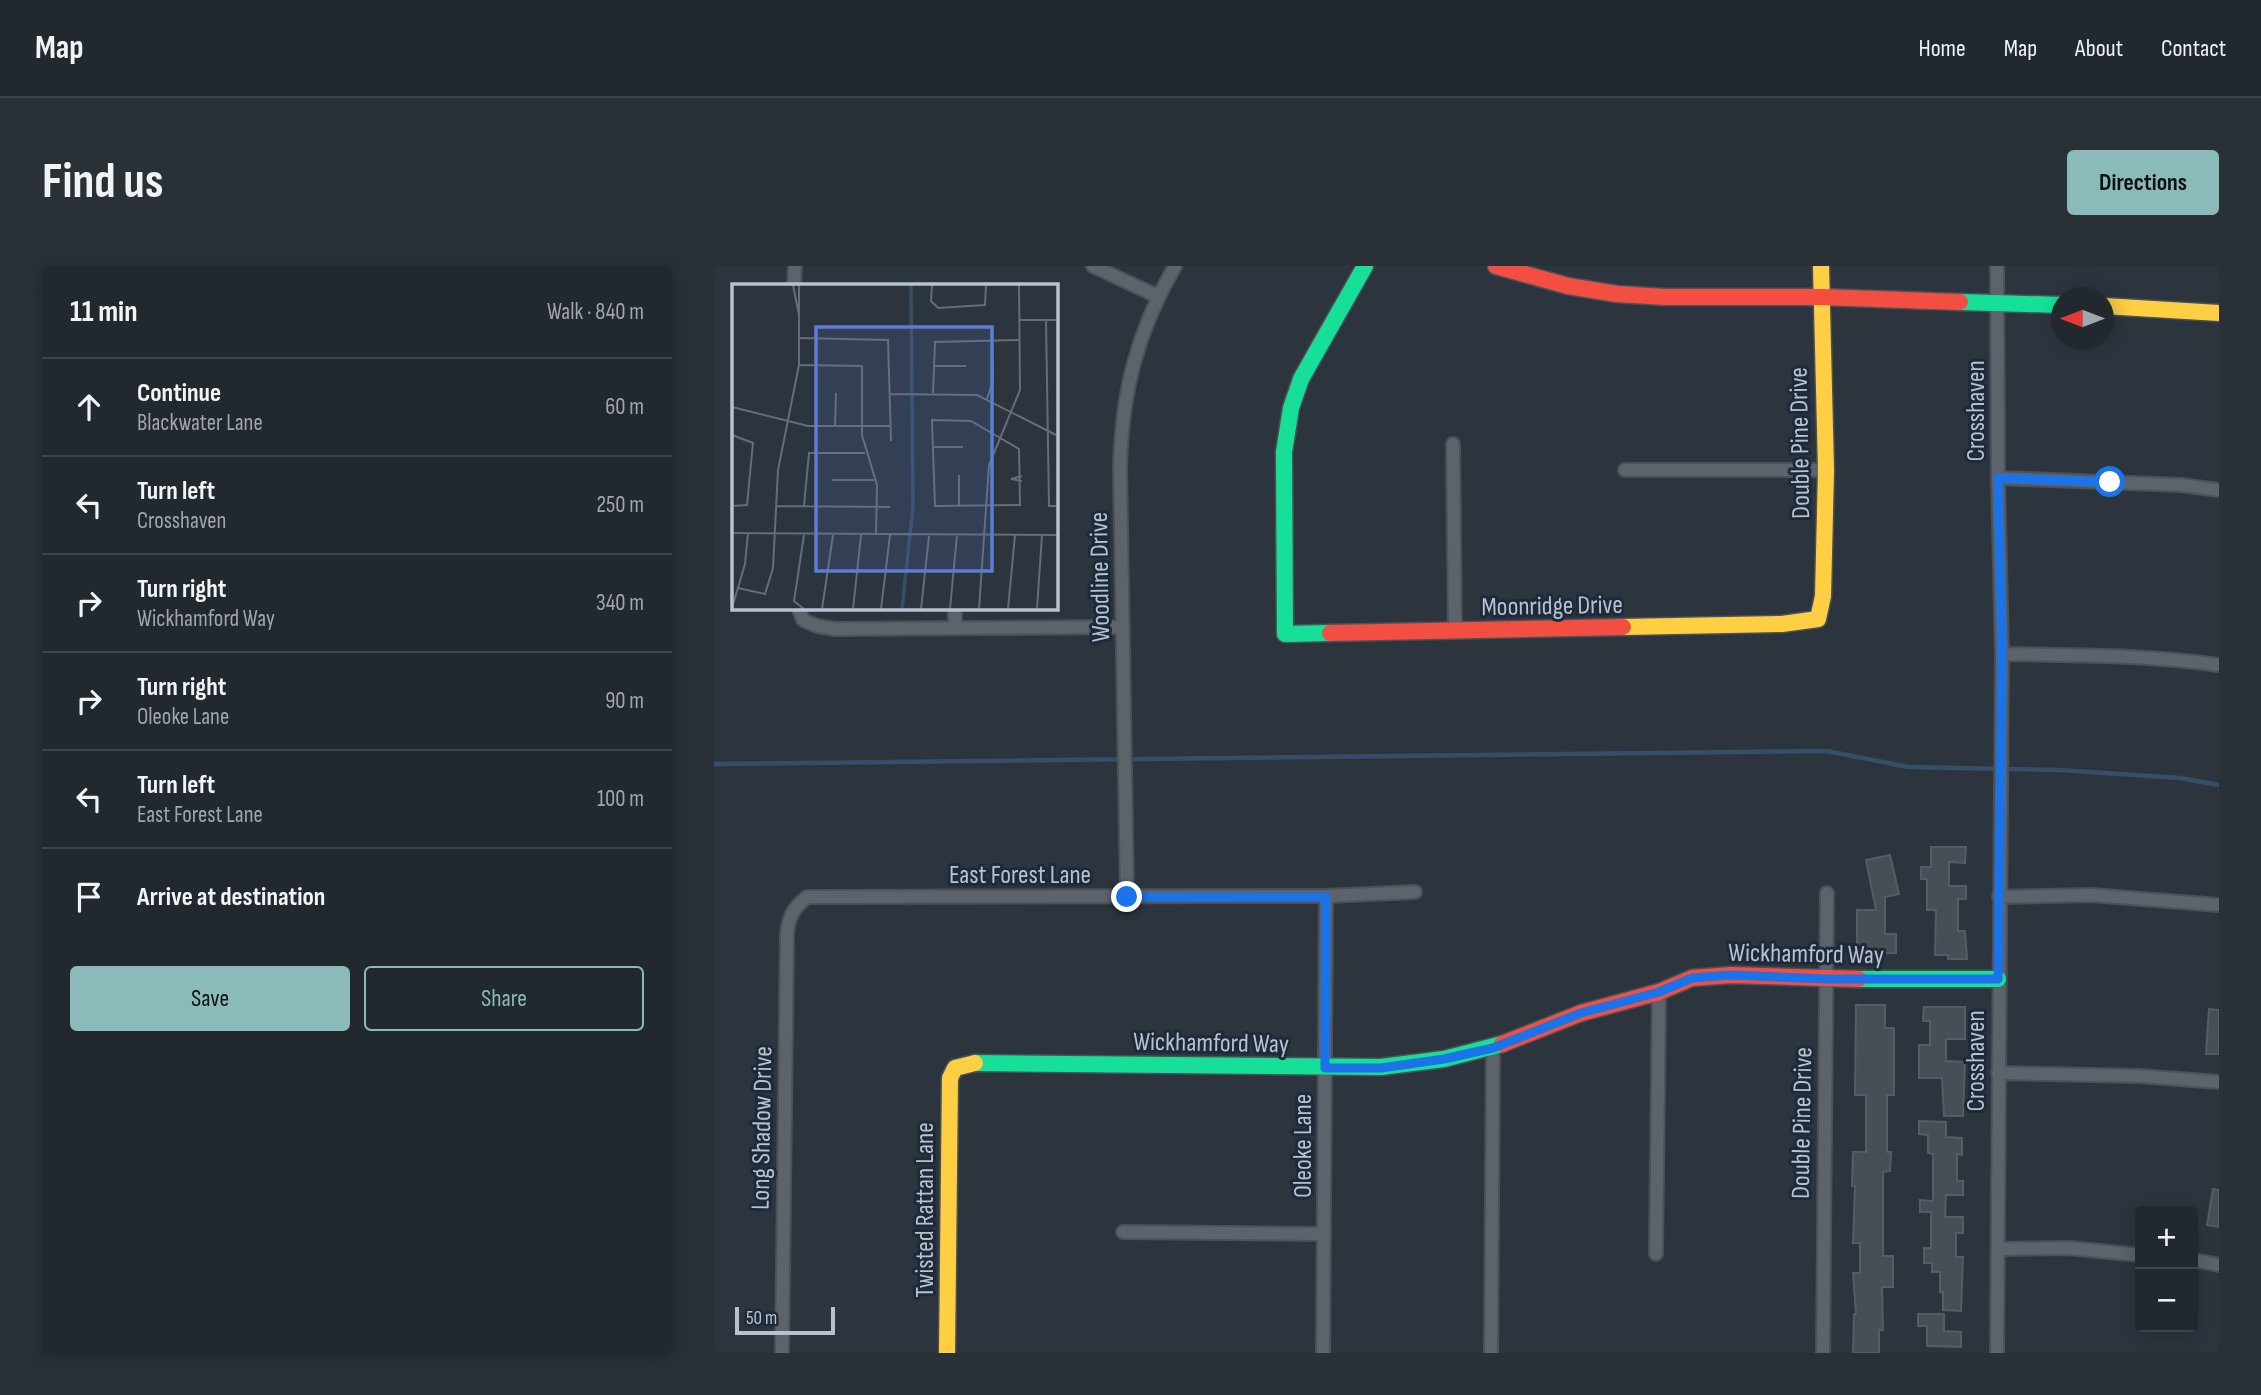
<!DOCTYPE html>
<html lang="en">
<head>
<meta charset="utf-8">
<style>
	:root { --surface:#21282e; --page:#293036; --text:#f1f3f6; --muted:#a2a6aa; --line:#3e444a; --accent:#8bbbb9 }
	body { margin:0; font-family:"Sofia Sans Condensed",sans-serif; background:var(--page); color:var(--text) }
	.controls { position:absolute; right:21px; bottom:21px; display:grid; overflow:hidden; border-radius:7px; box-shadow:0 4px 18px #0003 }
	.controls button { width:63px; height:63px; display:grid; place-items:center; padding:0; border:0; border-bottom:2px solid var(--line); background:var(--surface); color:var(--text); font:35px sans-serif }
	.compass { position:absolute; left:1337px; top:21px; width:63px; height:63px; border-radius:50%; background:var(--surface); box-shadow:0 4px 18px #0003; rotate:270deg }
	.scale { position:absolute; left:21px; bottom:18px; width:100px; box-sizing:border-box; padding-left:7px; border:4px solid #b8c1ce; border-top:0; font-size:19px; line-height:24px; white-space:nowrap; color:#b8c1ce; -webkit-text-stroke:5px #1e2a3a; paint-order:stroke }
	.stop { position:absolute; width:21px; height:21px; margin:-16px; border:5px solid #1a73e8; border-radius:50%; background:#fff }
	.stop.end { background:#1a73e8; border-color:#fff; box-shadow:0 2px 7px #0008 }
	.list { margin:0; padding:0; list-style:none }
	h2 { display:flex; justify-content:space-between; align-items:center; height:91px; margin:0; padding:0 28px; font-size:30px }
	h2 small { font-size:23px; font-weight:400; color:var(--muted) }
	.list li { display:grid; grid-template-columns:46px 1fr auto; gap:21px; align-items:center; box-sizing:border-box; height:98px; padding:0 28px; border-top:2px solid var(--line) }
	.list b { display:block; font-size:26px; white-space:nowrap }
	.list p { margin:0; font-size:23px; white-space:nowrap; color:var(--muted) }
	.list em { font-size:23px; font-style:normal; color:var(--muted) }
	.actions { display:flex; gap:14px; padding:21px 28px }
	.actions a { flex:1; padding:16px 0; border:2px solid var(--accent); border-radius:7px; text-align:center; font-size:24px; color:var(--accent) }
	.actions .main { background:var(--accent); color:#111 }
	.icon { flex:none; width:38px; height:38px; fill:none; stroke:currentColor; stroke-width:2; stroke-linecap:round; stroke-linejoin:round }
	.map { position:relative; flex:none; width:1505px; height:1087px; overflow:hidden; border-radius:7px }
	header { display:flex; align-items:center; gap:42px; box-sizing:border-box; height:98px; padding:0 35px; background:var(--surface); border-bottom:2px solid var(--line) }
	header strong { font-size:33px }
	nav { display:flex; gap:38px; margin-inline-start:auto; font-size:24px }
	.intro { display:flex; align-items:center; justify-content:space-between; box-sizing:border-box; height:168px; padding:0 42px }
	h1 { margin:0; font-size:49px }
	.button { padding:18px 32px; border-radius:7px; background:var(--accent); color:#111; font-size:24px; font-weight:700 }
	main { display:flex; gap:42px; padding:0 42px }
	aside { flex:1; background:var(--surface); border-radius:7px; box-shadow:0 4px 18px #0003 }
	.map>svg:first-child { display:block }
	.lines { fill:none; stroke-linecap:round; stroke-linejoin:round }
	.stream { stroke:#374e69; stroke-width:4.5 }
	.building { fill:#474e56; stroke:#555c65; stroke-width:2 }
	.street-casing { stroke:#4b5158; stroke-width:16 }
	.fast-casing { stroke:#4b5158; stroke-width:19 }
	.slow-casing { stroke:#4b5158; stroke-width:19 }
	.jam-casing { stroke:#4b5158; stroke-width:19 }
	.street { stroke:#5d636b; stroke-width:12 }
	.fast { stroke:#16e098; stroke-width:16 }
	.slow { stroke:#ffcf43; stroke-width:16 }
	.jam { stroke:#f24e42; stroke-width:16 }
	.route { stroke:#1a73e8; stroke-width:9 }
	.labels { text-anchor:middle; stroke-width:6; stroke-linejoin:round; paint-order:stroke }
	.street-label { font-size:26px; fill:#b8c1ce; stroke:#1e2a3a }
	.inset-river { fill:none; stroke:#374e69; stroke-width:3.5 }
	.inset-road { fill:none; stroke:#646d78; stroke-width:2 }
	.view { fill:#5b7cd4; fill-opacity:0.15; stroke:#5b7cd4; stroke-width:3.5 }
	.inset-edge { fill:none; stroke:#b8c1ce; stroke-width:3.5 }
</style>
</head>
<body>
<header>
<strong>Map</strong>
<nav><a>Home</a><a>Map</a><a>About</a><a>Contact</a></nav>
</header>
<div class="intro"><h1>Find us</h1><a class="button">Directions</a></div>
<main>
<aside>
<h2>11 min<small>Walk · 840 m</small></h2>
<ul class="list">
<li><svg class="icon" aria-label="ahead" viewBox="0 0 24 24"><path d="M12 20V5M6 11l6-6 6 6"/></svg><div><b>Continue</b><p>Blackwater Lane</p></div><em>60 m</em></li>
<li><svg class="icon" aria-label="left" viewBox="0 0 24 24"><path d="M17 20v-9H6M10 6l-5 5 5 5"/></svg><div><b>Turn left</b><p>Crosshaven</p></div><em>250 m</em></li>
<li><svg class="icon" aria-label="right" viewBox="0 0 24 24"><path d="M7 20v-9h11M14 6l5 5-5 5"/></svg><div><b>Turn right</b><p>Wickhamford Way</p></div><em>340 m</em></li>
<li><svg class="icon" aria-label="right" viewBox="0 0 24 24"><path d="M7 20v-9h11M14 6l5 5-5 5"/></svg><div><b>Turn right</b><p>Oleoke Lane</p></div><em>90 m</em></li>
<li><svg class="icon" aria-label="left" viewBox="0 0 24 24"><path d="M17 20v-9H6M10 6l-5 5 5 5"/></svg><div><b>Turn left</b><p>East Forest Lane</p></div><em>100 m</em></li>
<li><svg class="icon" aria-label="arrive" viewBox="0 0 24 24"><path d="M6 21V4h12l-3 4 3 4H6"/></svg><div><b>Arrive at destination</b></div></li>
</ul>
<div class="actions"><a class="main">Save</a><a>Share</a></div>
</aside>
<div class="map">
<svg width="1505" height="1087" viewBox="0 0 1505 1087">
	<rect width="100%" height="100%" fill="#2c353e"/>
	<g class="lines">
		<path class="stream" d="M0,498L1113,485L1194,501L1345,504L1466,512L1505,519"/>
	</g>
	<path class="building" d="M1217,581H1252L1251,597L1235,596V620H1252V633H1244V665H1251L1253,693H1234V689H1221L1222,644H1213V613H1207V601H1217Z
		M1176,589L1185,628L1171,631V668H1182V687H1143V644H1162L1152,594Z
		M1142,739H1171V762H1180V829H1173V886H1177L1176,905L1169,906V990H1179V1021H1168L1169,1064H1165V1087H1139L1140,1048H1142L1139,1007H1146V977H1139L1141,920H1138L1139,886H1152V829H1141Z
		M1210,741H1251V773H1232V795L1251,796L1249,850H1230L1228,812H1205V779H1216V755H1209Z
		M1495,743L1505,744V788H1492Z
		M1205,855L1232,856V871L1248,872V889L1243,888V915H1249V929H1232L1231,951H1249V967H1242V991H1249L1247,1045L1229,1044V1026H1226V1006H1218V997H1210V982H1217V946H1206V934L1219,935V888L1214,887V869L1205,868Z
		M1499,923L1505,924V961L1493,959Z
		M1204,1048H1230V1065L1247,1066V1081L1213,1080V1060H1204Z"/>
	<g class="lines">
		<g class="street-casing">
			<path id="street" d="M379,0L443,30
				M80,19L81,0
				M739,178L741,366
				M911,204H1112
				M1284,212L1467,219L1505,224
				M84,341L89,354L103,360L121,363L408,361
				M241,341V361
				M1288,388C1361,389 1433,389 1505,399
				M413,630L406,201C408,125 423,66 461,0
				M1285,631L1377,629L1505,639
				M1284,807L1425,810L1505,816
				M409,966L610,968
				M1284,983L1354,982L1426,989
				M942,988L945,726
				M1479,994L1505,999
				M68,1087L73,670C74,652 79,642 93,631L612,630L701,626
				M609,1087L612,630
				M777,1087L779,782
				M1109,1087L1113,627
				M1283,1087L1288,388L1284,212L1283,0"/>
		</g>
		<g class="fast-casing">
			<path id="fast" d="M1246,36L1348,39
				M616,367L571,368L570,186L577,142L587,113L651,0
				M1145,713H1284
				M261,797L667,801L730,793L788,778"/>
		</g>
		<g class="slow-casing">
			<path id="slow" d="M1390,40L1505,47
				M909,361L1068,358L1104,353L1109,330L1112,204L1107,0
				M233,1087L236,812L241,802L261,797"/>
		</g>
		<g class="jam-casing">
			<path id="jam" d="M782,0L854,20L903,28L951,31H1107L1246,36
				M616,367L909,361
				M788,778L867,747L945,726L978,712L1017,709L1145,713"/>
		</g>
		<use href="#street" class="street"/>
		<use href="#fast" class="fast"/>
		<use href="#slow" class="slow"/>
		<use href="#jam" class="jam"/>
	</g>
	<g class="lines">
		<path class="route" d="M413,631H612L611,802H667L730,793L779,782L867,747L945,726L978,712L1017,709L1113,713H1284L1288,387L1284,212L1396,216"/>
	</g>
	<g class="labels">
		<g class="street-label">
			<text transform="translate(1261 145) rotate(-90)" y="9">Crosshaven</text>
			<text transform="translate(1085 177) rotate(-91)" y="9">Double Pine Drive</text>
			<text transform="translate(385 311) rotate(-91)" y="9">Woodline Drive</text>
			<text transform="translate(838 339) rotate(-1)" y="9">Moonridge Drive</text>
			<text x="306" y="617">East Forest Lane</text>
			<text transform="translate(1092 687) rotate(1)" y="9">Wickhamford Way</text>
			<text transform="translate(497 776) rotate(1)" y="9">Wickhamford Way</text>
			<text transform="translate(1261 795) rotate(-90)" y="9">Crosshaven</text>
			<text transform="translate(1087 857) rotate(-89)" y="9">Double Pine Drive</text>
			<text transform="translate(47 862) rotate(-89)" y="9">Long Shadow Drive</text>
			<text transform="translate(588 880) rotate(-90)" y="9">Oleoke Lane</text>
			<text transform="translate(210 944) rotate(-90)" y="9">Twisted Rattan Lane</text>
		</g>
	</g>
	<g transform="translate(18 18)">
		<rect width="326" height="326" fill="#2c353e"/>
		<path class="inset-river" d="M170,325L181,223L179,1"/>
		<path class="inset-road" d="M61,1L67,31M200,1L199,17L206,24L253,21L254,1M288,36H326M314,36L317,222H326M68,54L156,56L159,157M67,81L130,82V151L145,201L144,251M201,82H234M201,109L203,58L288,56M158,110L245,111L326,152M255,115L261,96L260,56M0,123L76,142H158M200,136L239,137L287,165L288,221L203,222ZM103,142L104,109M0,151L21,159L15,221L0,222M202,163H231M290,192L279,195L290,197M100,196H142M44,222L158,223M72,222L77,169H133M227,223V191M0,249L326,251M6,304L33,310L41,284L46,186L67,81V1M0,324L13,280L16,249M72,325L62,317L72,251M90,325L101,251M121,325L129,251M149,325L158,251M189,325L197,252M218,325L225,251M247,325L257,181L288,106L287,1M276,325L283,251M305,325L310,251"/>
		<path class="view" d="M84,43H260V287H84Z"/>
		<rect width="326" height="326" class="inset-edge"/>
	</g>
</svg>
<div class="controls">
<button>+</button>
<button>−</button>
</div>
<svg class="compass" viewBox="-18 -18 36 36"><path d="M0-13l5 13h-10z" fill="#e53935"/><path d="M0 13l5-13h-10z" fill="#a2a6aa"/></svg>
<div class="scale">50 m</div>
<div class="stop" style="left:1396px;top:216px"></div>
<div class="stop end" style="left:413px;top:631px"></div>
</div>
</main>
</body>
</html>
